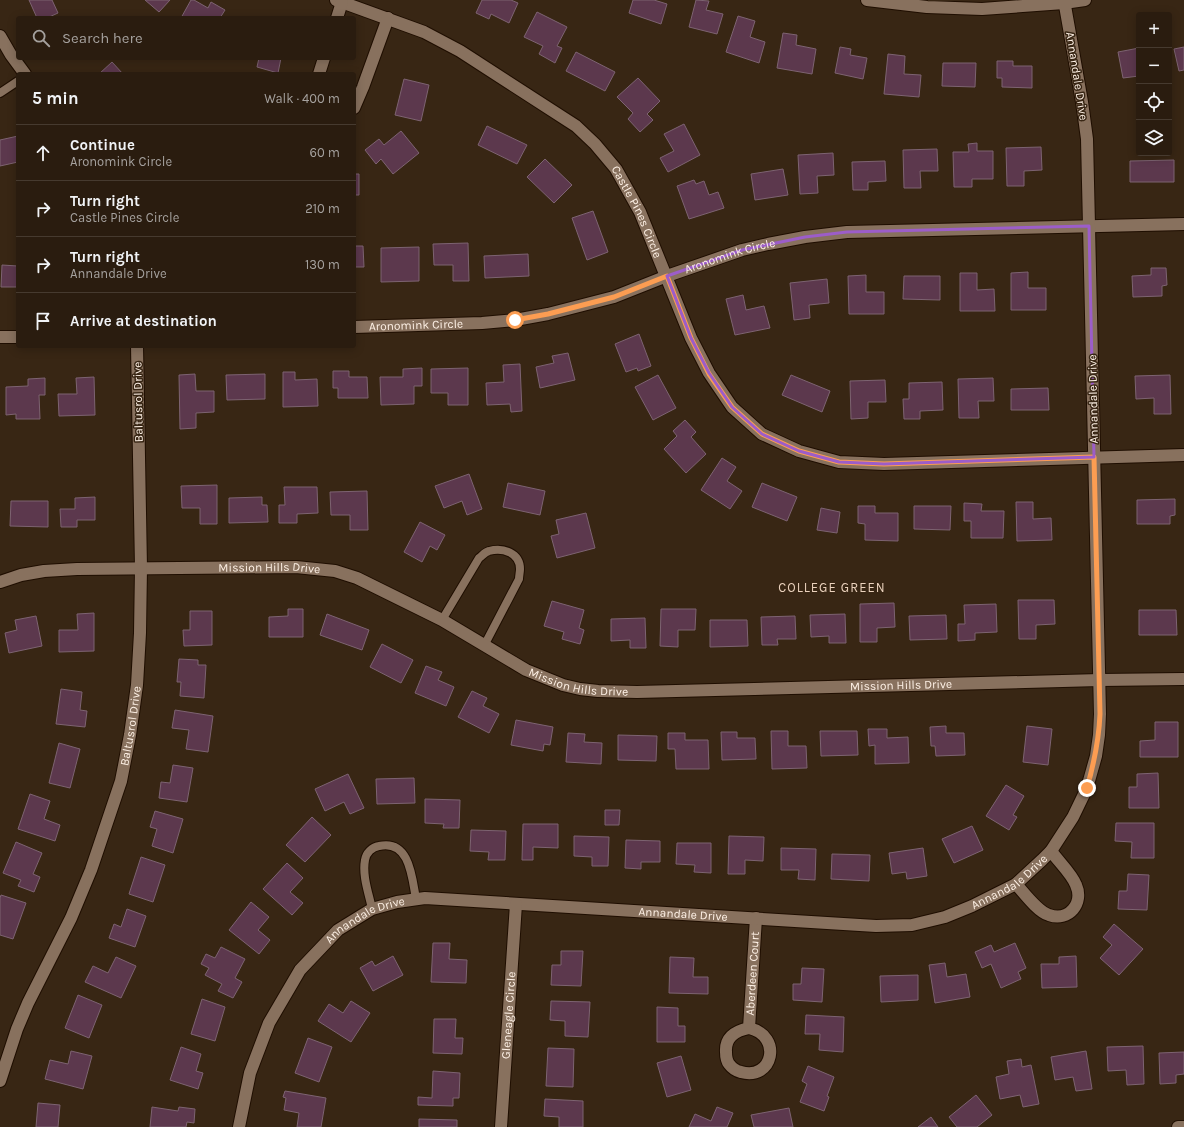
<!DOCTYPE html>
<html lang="en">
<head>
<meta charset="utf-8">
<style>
	:root { --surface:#2a1c0f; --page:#36291d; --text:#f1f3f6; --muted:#a5a19e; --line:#463a2f }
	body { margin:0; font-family:Karla,sans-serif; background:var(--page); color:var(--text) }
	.controls { position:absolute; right:12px; top:12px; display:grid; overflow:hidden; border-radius:4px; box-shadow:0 2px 10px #0003 }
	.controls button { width:36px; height:36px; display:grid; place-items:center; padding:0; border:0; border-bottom:1px solid var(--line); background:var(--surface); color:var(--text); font:20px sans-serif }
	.stop { position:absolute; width:12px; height:12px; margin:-9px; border:3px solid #fc9d52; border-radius:50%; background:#fff }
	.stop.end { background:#fc9d52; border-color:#fff; box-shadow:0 1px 4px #0008 }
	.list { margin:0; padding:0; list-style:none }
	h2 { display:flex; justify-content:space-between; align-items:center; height:52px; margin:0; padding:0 16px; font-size:17px }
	h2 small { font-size:13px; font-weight:400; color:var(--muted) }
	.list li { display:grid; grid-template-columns:26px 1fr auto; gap:12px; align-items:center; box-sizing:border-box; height:56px; padding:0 16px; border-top:1px solid var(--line) }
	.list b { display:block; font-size:15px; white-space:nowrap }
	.list p { margin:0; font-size:13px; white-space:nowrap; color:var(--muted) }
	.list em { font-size:13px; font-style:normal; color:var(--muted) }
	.icon { flex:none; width:22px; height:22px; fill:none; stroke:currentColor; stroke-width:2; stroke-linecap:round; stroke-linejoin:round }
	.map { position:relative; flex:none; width:1184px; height:1127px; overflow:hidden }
	.search { position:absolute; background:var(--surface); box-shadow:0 2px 10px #0003; left:16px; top:16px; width:340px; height:44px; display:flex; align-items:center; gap:10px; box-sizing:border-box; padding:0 14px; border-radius:4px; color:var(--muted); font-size:15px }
	.panel { position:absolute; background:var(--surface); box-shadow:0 2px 10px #0003; left:16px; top:72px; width:340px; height:276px; border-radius:4px }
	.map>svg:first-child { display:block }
	.building { fill:#5c384d; stroke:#7d6371 }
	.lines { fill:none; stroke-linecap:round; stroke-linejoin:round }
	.service-casing { stroke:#1f0e01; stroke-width:10 }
	.minor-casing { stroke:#1f0e01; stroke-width:14 }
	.service { stroke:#88715e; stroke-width:8 }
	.minor { stroke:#88715e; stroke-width:12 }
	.route { stroke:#fc9d52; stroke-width:5 }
	.marked { fill:none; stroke:#9c5dc9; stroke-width:3; stroke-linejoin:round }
	.labels { text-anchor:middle; stroke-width:3; stroke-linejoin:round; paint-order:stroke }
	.street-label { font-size:12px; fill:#fef1e6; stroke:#382614 }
	.neighbourhood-label { font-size:13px; letter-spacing:1px; fill:#ebd2bd; stroke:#382614 }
</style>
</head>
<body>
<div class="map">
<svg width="1184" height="1127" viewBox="0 0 1184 1127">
	<rect width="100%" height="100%" fill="#382614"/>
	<path class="building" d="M29,0H52L58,13L47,18H37Z
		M145,0H170L159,12Z
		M191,0H194L208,8L211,2L225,10L220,18H181Z
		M482,0H511L518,3L509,23L491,14L489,19L476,13Z
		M633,0H654L667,4L661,24L629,13Z
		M696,0L709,1L706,10L723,14L717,34L689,27Z
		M537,12L567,27L557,46L562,48L555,63L539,54L543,46L524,37Z
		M738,16L755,21L750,37L765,42L759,63L726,52Z
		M783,33L797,35L796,45L816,49L812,74L777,68Z
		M840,47L851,49L850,55L867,58L863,79L835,73Z
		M1184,47V70L1179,71L1174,49Z
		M1139,48V76L1123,78L1118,52Z
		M576,52L615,72L605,91L566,71Z
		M888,54L905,56L904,74L921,75L919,97L884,94Z
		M259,58H281L278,73L257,67Z
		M997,61H1013V66H1032V88L1002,87V78H997Z
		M112,62L123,74H99Z
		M943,63H976L975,87L942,86Z
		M638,78L660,101L647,114L653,120L640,132L628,119L633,113L617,97Z
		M404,79L429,85L421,121L395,115Z
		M684,124L700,155L668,172L660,158L674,151L664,134Z
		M487,126L527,145L517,164L478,145Z
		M401,131L419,153L393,174L381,159L376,164L365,150L379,139L384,145Z
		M18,136V162L0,166V140Z
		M977,143V151H993V179H972V187H954L953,152H969L968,144Z
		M1041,147L1042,170L1024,171V186H1007L1006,148Z
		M937,149L938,171H920L921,188H904L903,150Z
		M833,153L834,175L817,176L818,193L800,194L798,155Z
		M545,159L572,185L554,203L527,177Z
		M1174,160V182H1130V161Z
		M885,161L886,181L868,182V190H853L852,162Z
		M783,169L788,195L755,200L751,174Z
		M354,174H359V195H354Z
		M694,180L696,184L704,181L709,195L718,192L724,208L689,219L677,186Z
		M593,211L608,252L587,260L572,218Z
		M468,243L469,281H453V265H434L433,244Z
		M354,246H363L364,267H354Z
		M419,247V281L381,282V248Z
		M528,254L529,276L485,278L484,256Z
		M2,265L18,266V287H1Z
		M1151,268H1166L1167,285L1162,286V296L1133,297L1132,276L1151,275Z
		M1028,272V288H1046V310H1011V273Z
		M960,273H977V290L994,289L995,311H960Z
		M866,275V292H884V314H849L848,276Z
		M904,276H940V300L903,299Z
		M827,279L829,303L809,305L810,318L794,320L790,283Z
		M743,295L746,310L764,306L770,328L735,335L726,299Z
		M639,334L651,366L638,371L637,368L626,372L615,344Z
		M568,353L575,380L540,388L536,367L554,363L552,356Z
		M520,364L522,411L511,412L510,404L487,405L486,383L504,382L503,365Z
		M422,368V386H414V404L381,405L380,377H403V369Z
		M468,368V405H448V393H431V369Z
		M333,371H349V377H367L368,398H338V388H333Z
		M283,372H295V380L317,379L318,406L283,407Z
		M195,374L196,391H214V412L196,413V428L180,429L179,375Z
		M265,374V399L227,400L226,375Z
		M658,375L676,408L653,420L635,387Z
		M791,375L830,391L822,412L782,395Z
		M1170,375L1171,414H1154V398L1136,399L1135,376Z
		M94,377L95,415L59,416L58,394H77L76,378Z
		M45,378V395H39L40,419H16V414L6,415V387L28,386V379Z
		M993,378L994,401H978L979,418H959L958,379Z
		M885,380L886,402H868V418L851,419L850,381Z
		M942,382L943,410L920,411V419H904L903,399H909V383Z
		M1048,388L1049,410H1011V389Z
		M685,420L696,432L691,437L706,454L686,473L664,449L677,436L673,431Z
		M722,458L736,467L727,481L742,491L730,509L701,490Z
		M469,474L482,509L467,515L462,501L444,508L435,486Z
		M508,483L545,491L540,515L503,507Z
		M762,483L797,497L787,521L752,507Z
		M217,485V524H200V508H182L181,486Z
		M284,487H317L318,513L297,514V523H279V505H285Z
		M367,491L368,530H350V515H331L330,492Z
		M95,497V520H77V527H61L60,509H75V498Z
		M262,497V505H267L268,522L229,523V498Z
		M1175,499V515L1170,516V524H1137V500Z
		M11,501H48V527L10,526Z
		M1016,502H1033V519L1051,518L1052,540L1017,541Z
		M964,503L982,504L981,511H1004L1003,538H971V521H964Z
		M858,506H875V513H898V541L865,540V524L858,523Z
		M914,506H951L950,530L914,529Z
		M821,508L840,512L837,533L817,530Z
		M586,513L595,548L557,558L551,536L559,534L556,520Z
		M420,522L445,535L437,550L430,546L422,562L404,552Z
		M1018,600H1054L1055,624L1036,625V639H1019Z
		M552,601L584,610L579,628L584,630L580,644L562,639L564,632L544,626Z
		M894,603L895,627L877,628V642H860V604Z
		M996,604L997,632L975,633V640L958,641V624H965L964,605Z
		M288,609H303V637H269V617L288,616Z
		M661,609H696L695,630H678V647L660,646Z
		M1139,610H1176L1177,635H1139Z
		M190,611H212V645L184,646L183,630H190Z
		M94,613V651L59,652V630H78L77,614Z
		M327,614L369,630L362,650L320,635Z
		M845,614L846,643H829V636L811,637L810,615Z
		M946,615L947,639L910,640L909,616Z
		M36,616L42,646L9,653L5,633L17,630L15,620Z
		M795,616L796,639H777L778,645H762L761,617Z
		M645,618L646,648H630V640L611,641V619Z
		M710,620H747L748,646L710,647Z
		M382,644L413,660L401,683L370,667Z
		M179,659L198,660V665H206L204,698L180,696L181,682H177Z
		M426,666L442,672L438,680L454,687L446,706L415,693Z
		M61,689L82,692L80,710L87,711L85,727L56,724Z
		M472,691L487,698L483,706L499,714L489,733L458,717Z
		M175,710L213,716L208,752L186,749L189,730L172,728Z
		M516,720L553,727L550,745L544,744L543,751L511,745Z
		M1155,722H1178V757H1140V741L1155,740Z
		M946,726V733H964L965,755L936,756L935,746H931L930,727Z
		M1027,726L1052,729L1048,765L1023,762Z
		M868,729H887V738L908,737L909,763L875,764V745L869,746Z
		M771,731H788V746H806L807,768L772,769Z
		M820,731H857L858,755L821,756Z
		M721,732H737V738H755L756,759L722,760Z
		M568,733L585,734L584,742L602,743L601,764L566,762Z
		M668,733H685V740H708L709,769H676L675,749H668Z
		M618,735L657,736L656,761L618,760Z
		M59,743L80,749L70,788L49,783Z
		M173,765L193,768L187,802L159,798L161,782L170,783Z
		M1158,773L1159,808H1129V787H1137V774Z
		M348,774L364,808L350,814L344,802L325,811L315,789Z
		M414,778L415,803L377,804L376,779Z
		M1006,785L1024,796L1013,815L1017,817L1009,830L986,816Z
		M30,794L50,801L44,819L60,825L55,841L18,829Z
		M425,799L460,800L459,828H443L444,824L425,823Z
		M605,810H620L619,825H605Z
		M155,811L183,819L173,853L152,846L157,829L150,827Z
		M312,817L331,835L305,862L286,845Z
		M1116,823H1154V858H1131L1132,842L1115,841Z
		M523,824H558V848L533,847V860H522Z
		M972,826L983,850L954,863L942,839Z
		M471,830L506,831L505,860H488L489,852L470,851Z
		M574,836L609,837L608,866H592V857L574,856Z
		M729,836L764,837L763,861L745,860V874H728Z
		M626,840L660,841V862H641V869L625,868Z
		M16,842L42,853L33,874L40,877L34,892L18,886L21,880L3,873Z
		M677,843H711V873L694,872L695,865L676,864Z
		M781,848L816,849L815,880L798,879L799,870H781Z
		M923,848L927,876L907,879L906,872L892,874L889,853Z
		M832,854L870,855L869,881L831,879Z
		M141,857L165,865L153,902L129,894Z
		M287,863L303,878L290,892L303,903L292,915L263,889Z
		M1128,874L1149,875L1147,910L1118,909L1119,891H1127Z
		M1,895L26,903L13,939L0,935V898Z
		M251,902L269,917L258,930L270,940L259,954L229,930Z
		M127,909L146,916L135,947L109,938L114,924L121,927Z
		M1114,924L1143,949L1119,975L1100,958L1112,945L1103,937Z
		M433,943H450L449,959L467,960L466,983L431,982Z
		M1015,943L1026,968L1018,972L1021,979L1001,988L991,964L982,968L975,952L991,945L994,952Z
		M221,947L245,959L235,978L242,982L233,998L218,991L222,984L205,975L209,968L201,964L206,954L215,958Z
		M561,951H583L581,986L551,985L552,965H561Z
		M393,956L403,975L373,991L360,968L372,961L375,966Z
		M1076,956L1077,987L1042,988L1041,964H1059V957Z
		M116,957L136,966L121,998L85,982L93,966L108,973Z
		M670,957L694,958L693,977H708V994L669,993Z
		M945,963L947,977L966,974L970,997L935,1003L929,965Z
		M802,968L824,969L822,1002L793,1000V984H801Z
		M918,975V1000L881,1002L880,976Z
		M78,995L102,1005L89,1038L65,1028Z
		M202,999L225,1007L215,1041L191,1034Z
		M351,1001L370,1013L351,1042L318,1021L329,1004L343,1013Z
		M551,1001L590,1002L588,1037L565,1036V1021L550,1020Z
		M657,1007L678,1008V1026H685V1042H657Z
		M806,1015L844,1017L843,1052L819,1050L820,1034H805Z
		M434,1019H456L455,1038H463L462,1054L433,1053Z
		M308,1038L332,1047L319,1082L295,1073Z
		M1143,1046L1144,1084L1127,1085L1126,1070L1108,1071L1107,1047Z
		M181,1047L201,1054L196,1071L203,1073L198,1089L170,1080Z
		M548,1048L574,1049L573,1087L546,1086Z
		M71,1051L92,1056L83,1089L45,1079L50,1060L68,1064Z
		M1086,1051L1092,1089L1076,1091L1073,1077L1055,1080L1051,1057Z
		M1184,1052V1074L1176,1075V1083L1160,1084L1159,1053Z
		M681,1056L691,1090L667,1097L657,1063Z
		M1021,1059L1022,1067L1031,1065L1039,1104L1023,1107L1020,1095L1000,1099L996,1077L1009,1074L1007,1061Z
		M808,1066L834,1077L827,1096L829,1097L824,1111L800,1102L807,1084L802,1081Z
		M433,1071L460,1073L459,1098H453V1106L418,1105V1097L432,1098Z
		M285,1091L326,1098L321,1127H297L299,1113L284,1110L286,1098L283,1097Z
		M976,1095L992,1115L977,1127H957L949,1117Z
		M545,1099L583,1101V1127H559V1117L544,1116Z
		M38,1103L60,1105L58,1127H36Z
		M152,1107L178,1111L179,1107L195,1109L194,1123L187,1122L186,1127H150Z
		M717,1107L733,1113L727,1127H689L695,1114L711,1121Z
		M789,1108L793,1127H754L751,1115Z
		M931,1117L938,1127H918Z
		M419,1119L457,1120V1127H419Z"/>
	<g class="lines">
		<g class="service-casing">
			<path id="service" d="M0,93L18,81
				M442,620L479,558C482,556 485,552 489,551C503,547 520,553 520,569C520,572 519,576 519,579L485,644
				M372,909C369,894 362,876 365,860C366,853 372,847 379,846C410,839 412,878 416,899"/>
		</g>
		<g class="minor-casing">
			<g id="minor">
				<path id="s1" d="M336,0L424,32L460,51L576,126L595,144L616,169L640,212L691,338L709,373L732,407L762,434L799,451L839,462L884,464L1184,455"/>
				<path d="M867,0L927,7L982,9L1064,3L1085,0"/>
				<path d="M337,18L342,2"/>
				<path d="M0,36L11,55L25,74"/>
				<path d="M319,74L324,58"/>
				<path d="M354,108L363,87L388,18"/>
				<path id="s2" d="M354,327L482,323L515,320L548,314L614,297L667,276L742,250L768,244L805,237L847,232L1184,224"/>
				<path d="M0,337H18"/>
				<path id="s3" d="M0,582L21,575L44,571L77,569L296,567L335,571L357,578L442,620L526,670L563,685L580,689L598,691L637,692L1100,680L1184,679"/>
				<path d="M1016,884C1024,893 1038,912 1049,915C1069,922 1084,903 1076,885C1072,874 1058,861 1051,851"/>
				<path id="s4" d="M749,1028C783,1036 773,1081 741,1072C736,1071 732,1068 729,1064C726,1060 726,1056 726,1052C725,1037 735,1031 749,1028L756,918"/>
				<path id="s5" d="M0,1081L17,1029L28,1003L71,918L91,870L121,781L130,735L137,685L140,633L141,568L137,346"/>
				<path id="s6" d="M239,1127L250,1073L269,1023L300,970L338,930L372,909L397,902L425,898L876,926L912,925L945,917L972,906L1016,884L1042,860L1051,851L1073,817L1087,788L1096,756L1099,735L1100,714L1089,226L1087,139L1082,102L1064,0"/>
				<path id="s7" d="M501,1127L516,904"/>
				<path d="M1178,1127H1184"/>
			</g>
		</g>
		<use href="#service" class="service"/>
		<use href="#minor" class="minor"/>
	</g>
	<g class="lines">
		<path class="route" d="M515,320L548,314L614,297L667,276L691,338L709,374L732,407L762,434L799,451L839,462L884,464L1094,457L1100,714C1099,740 1094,763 1087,788"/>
	</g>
	<path class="marked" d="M1089,226L1094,457L884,464L839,462L799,451L762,434L732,407L709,373L691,338L667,276L742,250L805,237L847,232Z"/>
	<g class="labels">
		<g class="street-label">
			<text transform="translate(1077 76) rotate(81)" y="4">Annandale Drive</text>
			<text dy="4" stroke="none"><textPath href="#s1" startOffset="379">Castle Pines Circle</textPath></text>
			<text dy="4" stroke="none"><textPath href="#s2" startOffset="386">Aronomink Circle</textPath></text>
			<text dy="4" stroke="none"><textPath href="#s2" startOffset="62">Aronomink Circle</textPath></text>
			<text transform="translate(1093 399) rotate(-91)" y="4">Annandale Drive</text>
			<text transform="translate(138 402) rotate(-91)" y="4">Baltusrol Drive</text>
			<text dy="4" stroke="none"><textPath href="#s3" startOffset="271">Mission Hills Drive</textPath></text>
			<text dy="4" stroke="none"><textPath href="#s3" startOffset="607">Mission Hills Drive</textPath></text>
			<text dy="4" stroke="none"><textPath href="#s3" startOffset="931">Mission Hills Drive</textPath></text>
			<text dy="4" stroke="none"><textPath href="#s5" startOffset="380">Baltusrol Drive</textPath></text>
			<text dy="4" stroke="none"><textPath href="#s6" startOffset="915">Annandale Drive</textPath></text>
			<text dy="4" stroke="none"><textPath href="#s6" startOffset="578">Annandale Drive</textPath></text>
			<text dy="4" stroke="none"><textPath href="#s6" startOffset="254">Annandale Drive</textPath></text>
			<text dy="4" stroke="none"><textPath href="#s4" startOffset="195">Aberdeen Court</textPath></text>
			<text dy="4" stroke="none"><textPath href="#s7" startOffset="112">Gleneagle Circle</textPath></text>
		</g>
		<g class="neighbourhood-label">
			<text x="832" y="592">COLLEGE GREEN</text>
		</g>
	</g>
</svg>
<div class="controls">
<button>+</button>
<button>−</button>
<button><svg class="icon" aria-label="locate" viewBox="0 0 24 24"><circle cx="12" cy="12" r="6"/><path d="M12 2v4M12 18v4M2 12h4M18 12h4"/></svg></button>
<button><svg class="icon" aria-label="layers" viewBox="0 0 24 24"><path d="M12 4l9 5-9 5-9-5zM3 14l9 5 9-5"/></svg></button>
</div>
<div class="stop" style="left:515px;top:320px"></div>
<div class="stop end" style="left:1087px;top:788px"></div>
<div class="search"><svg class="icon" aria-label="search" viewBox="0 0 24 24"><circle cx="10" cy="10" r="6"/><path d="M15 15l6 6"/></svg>Search here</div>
<section class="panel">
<h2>5 min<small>Walk · 400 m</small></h2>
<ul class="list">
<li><svg class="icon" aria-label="ahead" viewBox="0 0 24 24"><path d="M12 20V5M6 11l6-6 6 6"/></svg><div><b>Continue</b><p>Aronomink Circle</p></div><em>60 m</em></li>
<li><svg class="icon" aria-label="right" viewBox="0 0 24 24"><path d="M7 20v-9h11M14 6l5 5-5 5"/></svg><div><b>Turn right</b><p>Castle Pines Circle</p></div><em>210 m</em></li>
<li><svg class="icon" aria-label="right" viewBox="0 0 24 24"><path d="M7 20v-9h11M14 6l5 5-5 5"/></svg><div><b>Turn right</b><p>Annandale Drive</p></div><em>130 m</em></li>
<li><svg class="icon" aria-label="arrive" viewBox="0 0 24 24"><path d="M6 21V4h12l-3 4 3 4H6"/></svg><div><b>Arrive at destination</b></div></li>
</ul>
</section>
</div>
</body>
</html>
